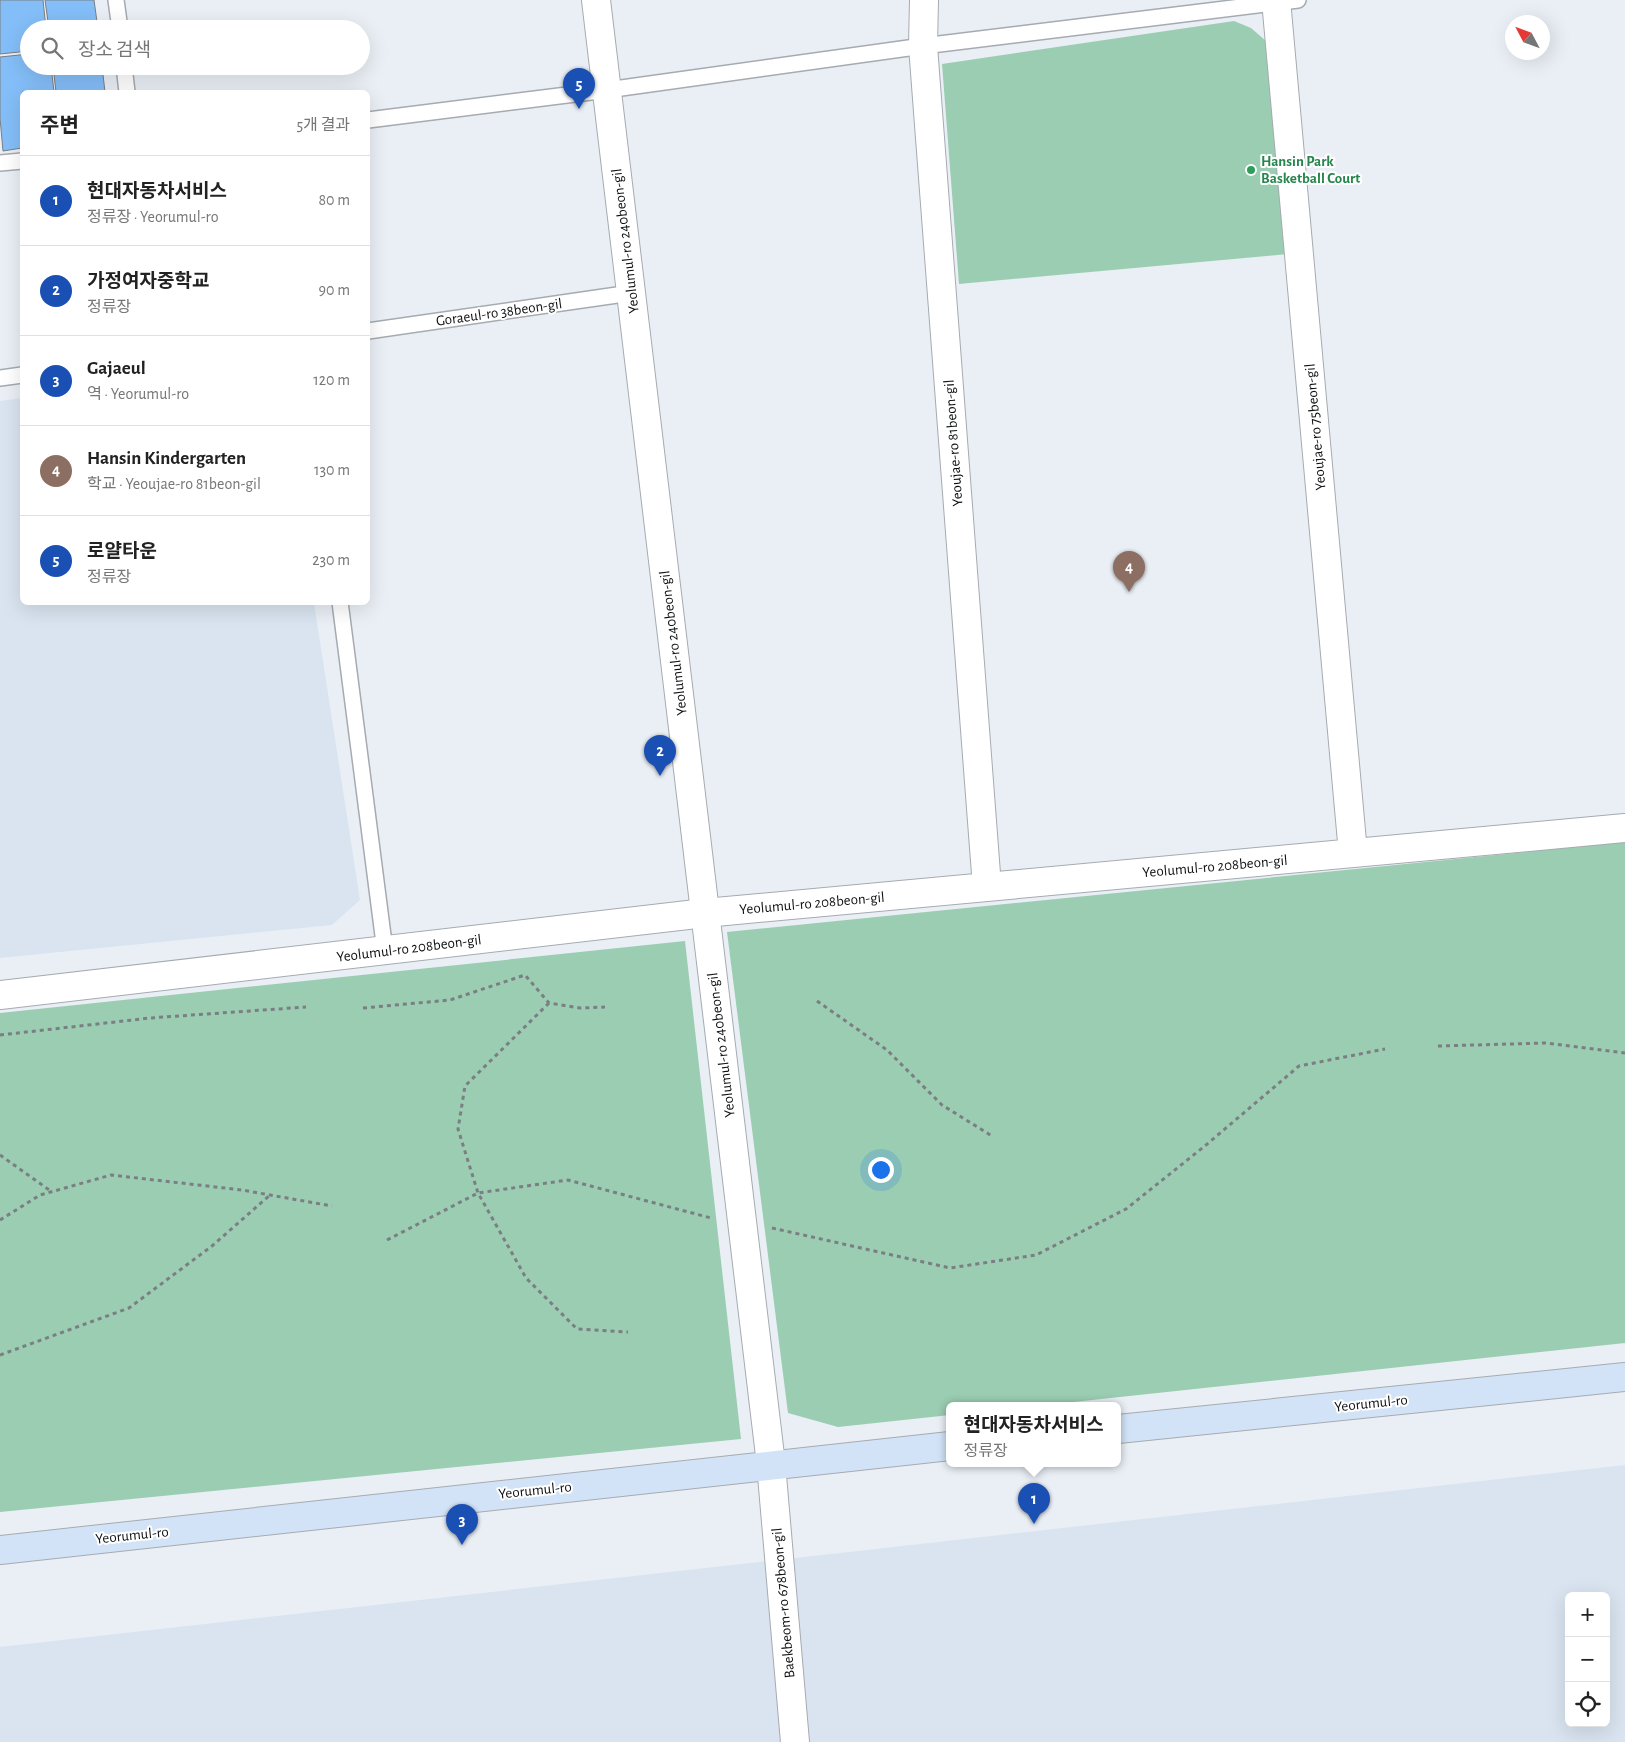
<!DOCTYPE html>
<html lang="ko">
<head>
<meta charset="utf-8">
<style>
	:root { --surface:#fff; --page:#f6f6f6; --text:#222; --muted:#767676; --line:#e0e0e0; --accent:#932f00 }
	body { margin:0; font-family:"Alegreya Sans","Noto Sans KR",sans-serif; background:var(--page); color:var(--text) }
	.controls { position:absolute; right:15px; bottom:15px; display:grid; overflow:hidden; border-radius:8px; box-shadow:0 5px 20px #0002 }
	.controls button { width:45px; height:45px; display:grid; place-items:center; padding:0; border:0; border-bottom:1px solid var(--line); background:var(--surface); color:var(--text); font:25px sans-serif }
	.compass { position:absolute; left:1505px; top:15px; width:45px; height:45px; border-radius:50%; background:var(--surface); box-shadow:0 5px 20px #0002; rotate:311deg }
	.you { position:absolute; left:880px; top:1169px; width:18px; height:18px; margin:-12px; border:4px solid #fff; border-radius:50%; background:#1a73e8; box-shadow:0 0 0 8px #1a73e833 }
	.badge { display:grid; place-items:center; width:32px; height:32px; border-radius:50%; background:var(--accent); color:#fff; font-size:16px; font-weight:700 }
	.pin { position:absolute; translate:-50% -41px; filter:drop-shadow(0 1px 2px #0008) }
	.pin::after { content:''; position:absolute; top:26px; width:18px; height:15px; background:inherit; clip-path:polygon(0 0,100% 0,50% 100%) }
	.popup { position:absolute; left:946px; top:1402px; width:175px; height:65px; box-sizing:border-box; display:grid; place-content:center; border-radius:8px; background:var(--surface); filter:drop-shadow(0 1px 4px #0005); font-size:16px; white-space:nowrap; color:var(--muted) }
	.popup b { font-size:19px; color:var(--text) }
	.popup::after { content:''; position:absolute; left:50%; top:100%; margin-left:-10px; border:10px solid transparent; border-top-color:var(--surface) }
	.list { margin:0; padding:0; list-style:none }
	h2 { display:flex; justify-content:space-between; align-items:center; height:65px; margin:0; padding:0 20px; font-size:21px }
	h2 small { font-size:16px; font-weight:400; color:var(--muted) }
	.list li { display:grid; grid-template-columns:32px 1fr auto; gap:15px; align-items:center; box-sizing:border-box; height:90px; padding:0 20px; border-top:1px solid var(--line) }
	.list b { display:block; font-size:19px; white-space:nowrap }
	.list p { margin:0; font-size:16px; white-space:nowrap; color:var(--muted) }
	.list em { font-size:16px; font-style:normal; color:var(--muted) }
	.icon { flex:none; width:28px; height:28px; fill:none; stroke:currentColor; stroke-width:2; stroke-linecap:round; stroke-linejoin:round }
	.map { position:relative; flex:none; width:1625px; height:1742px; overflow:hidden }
	.search { position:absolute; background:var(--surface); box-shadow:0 5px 20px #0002; left:20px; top:20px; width:350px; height:55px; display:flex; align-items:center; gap:12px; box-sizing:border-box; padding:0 18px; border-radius:28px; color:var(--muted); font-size:19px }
	.panel { position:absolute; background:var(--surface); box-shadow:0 5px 20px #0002; left:20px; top:90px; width:350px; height:515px; border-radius:8px }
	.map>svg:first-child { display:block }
	.built { fill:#d9e4f0; fill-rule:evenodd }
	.green { fill:#9bcdb2 }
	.building { fill:#84bef8; stroke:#797e84 }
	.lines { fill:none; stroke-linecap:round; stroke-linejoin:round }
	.service-casing { stroke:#a6abb1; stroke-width:18 }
	.minor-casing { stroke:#a6abb1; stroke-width:30 }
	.tertiary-casing { stroke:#a6abb1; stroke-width:30 }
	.secondary-casing { stroke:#a6abb1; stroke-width:30 }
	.path { stroke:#7b7f83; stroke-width:3; stroke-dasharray:4 4; stroke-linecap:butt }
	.service { stroke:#fff; stroke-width:15 }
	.minor { stroke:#fff; stroke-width:28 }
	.tertiary { stroke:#fff; stroke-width:28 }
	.secondary { stroke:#d2e3f8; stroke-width:28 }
	.leisure-dot { fill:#2e9e5b; stroke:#fff; stroke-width:2 }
	.labels { text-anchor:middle; stroke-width:4; stroke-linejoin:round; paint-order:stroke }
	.leisure-label { font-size:15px; font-weight:bold; fill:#27864d; stroke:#fff; text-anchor:start }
	.street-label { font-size:15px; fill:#0e1012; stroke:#fff }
</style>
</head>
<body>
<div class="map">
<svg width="1625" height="1742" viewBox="0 0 1625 1742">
	<rect width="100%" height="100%" fill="#e9eff5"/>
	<path class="built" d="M22,398V602L314,603L360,900L332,925L0,958V401Z
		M1625,1465V1742H0V1647ZM1569,1596H1606V1723H1569Z"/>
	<path class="green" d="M1234,21L1251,28L1266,41L1288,254L959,284L942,64Z
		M1625,842V1343L1045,1405H950V1415L838,1427L788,1413L727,932Z
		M685,941L741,1439L0,1512V1013Z"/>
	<path class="building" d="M0,0H43L46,29H29V51L0,54Z
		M45,0H94L98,29H49Z
		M29,54V66H51L54,92H22V148L3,151L0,118V57Z
		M53,66H102L105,92H56Z"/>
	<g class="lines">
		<g class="service-casing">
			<path id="service" d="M116,0L120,29
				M124,66L127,92
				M368,120L607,90L923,46L1298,0
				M0,163L22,161
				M368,331L631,293
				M0,378L22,375
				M340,602L385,951"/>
		</g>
		<g class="minor-casing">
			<path id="minor" d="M924,0L923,46L987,887
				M1276,0L1353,853
				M0,995L705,913L1625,828
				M771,1464L795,1742"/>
		</g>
		<g class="tertiary-casing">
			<path id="tertiary" d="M596,0L771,1464"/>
		</g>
		<g class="secondary-casing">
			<path id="secondary" d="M1118,1429L1625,1377
				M0,1550L950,1446"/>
		</g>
		<path class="path" d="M817,1001L887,1050L942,1105L992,1136
			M549,1003L465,1086L458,1129L478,1193L526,1278L577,1329L628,1332
			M363,1008L450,1000L525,975L549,1003L580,1008L605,1007
			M0,1035L150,1018L306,1007
			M1438,1046L1546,1043L1625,1053
			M0,1155L52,1192
			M0,1220L40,1195L111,1175L242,1190L332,1206
			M772,1228L950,1268L1036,1255L1126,1209L1206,1145L1299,1066L1385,1049
			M387,1240L478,1193L568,1180L711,1218
			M0,1355L129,1308L212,1246L270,1195"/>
		<use href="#service" class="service"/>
		<use href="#minor" class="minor"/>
		<use href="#tertiary" class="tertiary"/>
		<use href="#secondary" class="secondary"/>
	</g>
	<circle class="leisure-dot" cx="1251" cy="170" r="5"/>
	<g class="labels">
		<g class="leisure-label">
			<text x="1261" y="166">Hansin Park<tspan x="1261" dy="17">Basketball Court</tspan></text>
		</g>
		<g class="street-label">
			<text transform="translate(625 241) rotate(-97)" y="5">Yeolumul-ro 240beon-gil</text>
			<text transform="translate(499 312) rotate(-8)" y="5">Goraeul-ro 38beon-gil</text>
			<text transform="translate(1315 427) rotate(-95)" y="5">Yeoujae-ro 75beon-gil</text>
			<text transform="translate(953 443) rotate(-94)" y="5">Yeoujae-ro 81beon-gil</text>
			<text transform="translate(673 643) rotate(-97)" y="5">Yeolumul-ro 240beon-gil</text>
			<text transform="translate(1215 866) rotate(-5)" y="5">Yeolumul-ro 208beon-gil</text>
			<text transform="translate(812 903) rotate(-5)" y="5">Yeolumul-ro 208beon-gil</text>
			<text transform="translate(409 948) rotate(-7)" y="5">Yeolumul-ro 208beon-gil</text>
			<text transform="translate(721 1045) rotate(-97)" y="5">Yeolumul-ro 240beon-gil</text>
			<text transform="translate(1371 1403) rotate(-6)" y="5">Yeorumul-ro</text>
			<text transform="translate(535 1490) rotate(-6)" y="5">Yeorumul-ro</text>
			<text transform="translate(132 1535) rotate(-6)" y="5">Yeorumul-ro</text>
			<text transform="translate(783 1603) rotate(-95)" y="5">Baekbeom-ro 678beon-gil</text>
		</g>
	</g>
</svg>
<div class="controls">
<button>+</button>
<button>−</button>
<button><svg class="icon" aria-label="locate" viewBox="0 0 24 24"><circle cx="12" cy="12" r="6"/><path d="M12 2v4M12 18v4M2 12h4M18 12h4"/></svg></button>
</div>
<svg class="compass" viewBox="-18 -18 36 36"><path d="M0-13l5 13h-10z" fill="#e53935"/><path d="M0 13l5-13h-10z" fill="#767676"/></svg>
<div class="you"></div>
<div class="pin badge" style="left:1034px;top:1524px;background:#1a4fb4">1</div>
<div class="popup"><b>현대자동차서비스</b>정류장</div>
<div class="pin badge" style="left:660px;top:776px;background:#1a4fb4">2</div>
<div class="pin badge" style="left:462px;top:1545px;background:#1a4fb4">3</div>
<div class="pin badge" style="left:1129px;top:592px;background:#8d6e63">4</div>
<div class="pin badge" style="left:579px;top:109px;background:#1a4fb4">5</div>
<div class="search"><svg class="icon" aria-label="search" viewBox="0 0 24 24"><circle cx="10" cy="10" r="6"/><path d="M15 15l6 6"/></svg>장소 검색</div>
<section class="panel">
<h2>주변<small>5개 결과</small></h2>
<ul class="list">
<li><span class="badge" style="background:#1a4fb4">1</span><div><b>현대자동차서비스</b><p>정류장 · Yeorumul-ro</p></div><em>80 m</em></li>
<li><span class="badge" style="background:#1a4fb4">2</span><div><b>가정여자중학교</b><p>정류장</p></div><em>90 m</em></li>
<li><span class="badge" style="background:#1a4fb4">3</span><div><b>Gajaeul</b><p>역 · Yeorumul-ro</p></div><em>120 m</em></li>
<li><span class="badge" style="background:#8d6e63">4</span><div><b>Hansin Kindergarten</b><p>학교 · Yeoujae-ro 81beon-gil</p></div><em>130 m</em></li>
<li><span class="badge" style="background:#1a4fb4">5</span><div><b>로얄타운</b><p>정류장</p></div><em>230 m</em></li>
</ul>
</section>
</div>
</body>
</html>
